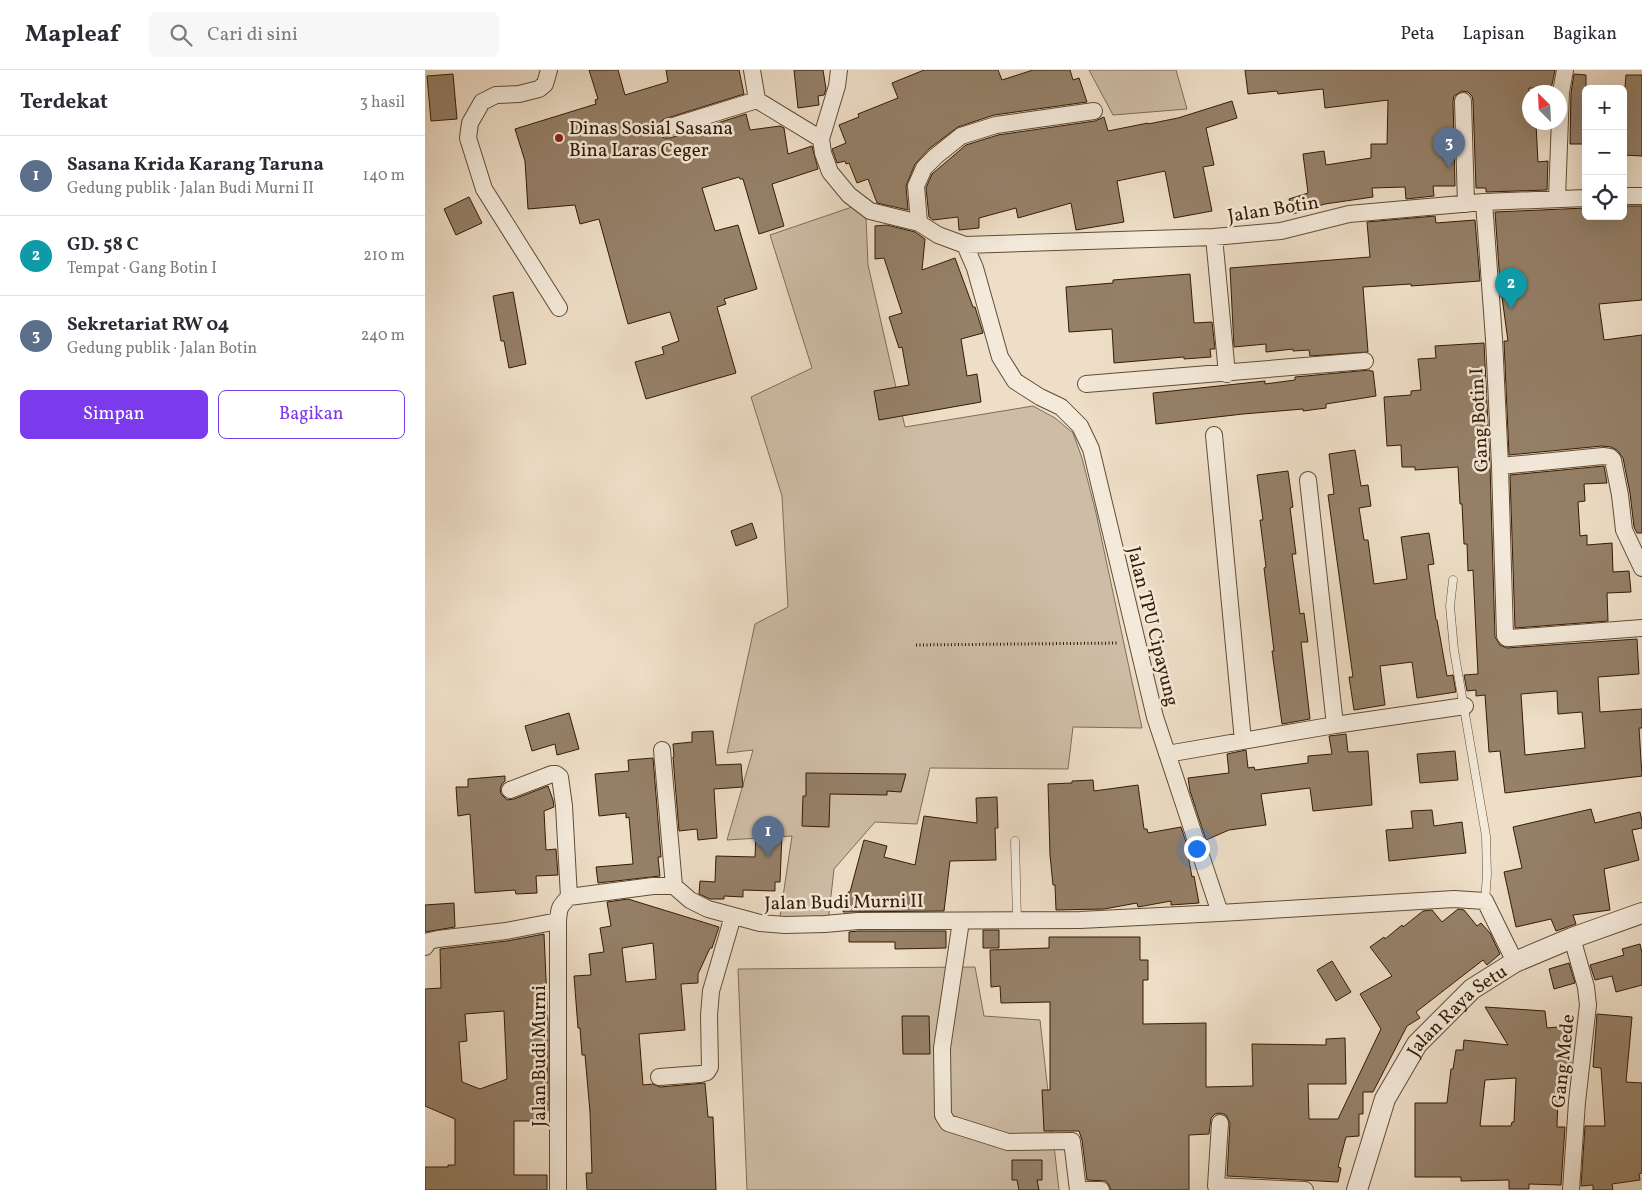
<!DOCTYPE html>
<html lang="id">
<head>
<meta charset="utf-8">
<style>
	:root { --surface:#fff; --page:#f7f7f7; --text:#2b2b33; --muted:#7c7c81; --line:#e1e1e2; --accent:#7c3aed }
	body { margin:0; font-family:Vollkorn,serif; background:var(--page); color:var(--text) }
	.controls { position:absolute; right:15px; top:15px; display:grid; overflow:hidden; border-radius:8px; box-shadow:0 5px 20px #0002 }
	.controls button { width:45px; height:45px; display:grid; place-items:center; padding:0; border:0; border-bottom:1px solid var(--line); background:var(--surface); color:var(--text); font:25px sans-serif }
	.compass { position:absolute; left:1097px; top:15px; width:45px; height:45px; border-radius:50%; background:var(--surface); box-shadow:0 5px 20px #0002; rotate:336deg }
	.you { position:absolute; left:771px; top:778px; width:18px; height:18px; margin:-12px; border:4px solid #fff; border-radius:50%; background:#1a73e8; box-shadow:0 0 0 8px #1a73e833 }
	.badge { display:grid; place-items:center; width:32px; height:32px; border-radius:50%; background:var(--accent); color:#fff; font-size:16px; font-weight:700 }
	.pin { position:absolute; translate:-50% -41px; filter:drop-shadow(0 1px 2px #0008) }
	.pin::after { content:''; position:absolute; top:26px; width:18px; height:15px; background:inherit; clip-path:polygon(0 0,100% 0,50% 100%) }
	.list { margin:0; padding:0; list-style:none }
	h2 { display:flex; justify-content:space-between; align-items:center; height:65px; margin:0; padding:0 20px; font-size:21px }
	h2 small { font-size:16px; font-weight:400; color:var(--muted) }
	.list li { display:grid; grid-template-columns:32px 1fr auto; gap:15px; align-items:center; box-sizing:border-box; height:80px; padding:0 20px; border-top:1px solid var(--line) }
	.list b { display:block; font-size:19px; white-space:nowrap }
	.list p { margin:0; font-size:16px; white-space:nowrap; color:var(--muted) }
	.list em { font-size:16px; font-style:normal; color:var(--muted) }
	.actions { display:flex; gap:10px; padding:15px 20px }
	.actions a { flex:1; padding:11px 0; border:1px solid var(--accent); border-radius:8px; text-align:center; font-size:18px; color:var(--accent) }
	.actions .main { background:var(--accent); color:#fff }
	.icon { flex:none; width:28px; height:28px; fill:none; stroke:currentColor; stroke-width:2; stroke-linecap:round; stroke-linejoin:round }
	.map { position:relative; flex:none; width:1217px; height:1120px; overflow:hidden }
	header { display:flex; align-items:center; gap:30px; box-sizing:border-box; height:70px; padding:0 25px; background:var(--surface); border-bottom:1px solid var(--line) }
	header strong { font-size:24px }
	nav { display:flex; gap:28px; margin-inline-start:auto; font-size:18px }
	.search { width:350px; height:45px; background:var(--page); display:flex; align-items:center; gap:12px; box-sizing:border-box; padding:0 18px; border-radius:8px; color:var(--muted); font-size:19px }
	main { display:flex }
	aside { flex:1; background:var(--surface) }
	.map>svg:first-child { display:block }
	.green { fill:#cebda6; stroke:#816c54 }
	.building { fill:#958068; stroke:#341b02; fill-rule:evenodd }
	.lines { fill:none; stroke-linecap:round; stroke-linejoin:round }
	.service-casing { stroke:#624c33; stroke-width:9 }
	.minor-casing { stroke:#624c33; stroke-width:18 }
	.tertiary-casing { stroke:#624c33; stroke-width:22 }
	.path { stroke:#341b02; stroke-width:3; stroke-dasharray:1 2.5; stroke-linecap:butt }
	.service { stroke:#f4eadb; stroke-width:8 }
	.minor { stroke:#f4eadb; stroke-width:16 }
	.tertiary { stroke:#f4eadb; stroke-width:20 }
	.poi-dot { fill:#8f2418; stroke:#f4eadb; stroke-width:2 }
	.labels { text-anchor:middle; stroke-width:5; stroke-linejoin:round; paint-order:stroke }
	.poi-label { font-size:19px; fill:#341b02; stroke:#f4eadb; text-anchor:start }
	.street-label { font-size:19px; fill:#341b02; stroke:#f4eadb }
</style>
</head>
<body>
<header>
<strong>Mapleaf</strong>
<div class="search"><svg class="icon" aria-label="search" viewBox="0 0 24 24"><circle cx="10" cy="10" r="6"/><path d="M15 15l6 6"/></svg>Cari di sini</div>
<nav><a>Peta</a><a>Lapisan</a><a>Bagikan</a></nav>
</header>
<main>
<aside>
<h2>Terdekat<small>3 hasil</small></h2>
<ul class="list">
<li><span class="badge" style="background:#5c6f8a">1</span><div><b>Sasana Krida Karang Taruna</b><p>Gedung publik · Jalan Budi Murni II</p></div><em>140 m</em></li>
<li><span class="badge" style="background:#0f9aa8">2</span><div><b>GD. 58 C</b><p>Tempat · Gang Botin I</p></div><em>210 m</em></li>
<li><span class="badge" style="background:#5c6f8a">3</span><div><b>Sekretariat RW 04</b><p>Gedung publik · Jalan Botin</p></div><em>240 m</em></li>
</ul>
<div class="actions"><a class="main">Simpan</a><a>Bagikan</a></div>
</aside>
<div class="map">
<svg width="1217" height="1120" viewBox="0 0 1217 1120">
	<rect width="100%" height="100%" fill="#eedec7"/>
	<filter id="stains"><feTurbulence type="fractalNoise" baseFrequency=".004" numOctaves="4"/><feColorMatrix values="0 0 0 0 .2 0 0 0 0 .09 0 0 0 0 .02 0 0 0 .5 -.17"/></filter>
	<radialGradient id="worn" r=".72"><stop offset=".6" stop-color="#630" stop-opacity="0"/><stop offset="1" stop-color="#630" stop-opacity=".3"/></radialGradient>
	<path class="green" d="M664,0H751L762,39L688,45Z
		M427,137L441,148L443,195L480,357L608,336L630,348L648,363L657,388L671,443L717,658L648,657L643,699L505,698L492,754L450,752L409,799L403,853H354L367,766L302,770L328,680L302,683L330,554L363,537L357,426L326,327L387,298L345,165Z
		M550,897L559,946L615,950L634,1120H322L313,899Z"/>
	<path class="building" d="M164,0H193L200,25L243,12L241,0H314L319,24L239,49L232,55V60L235,65L239,68H245L321,44L325,60L355,56L359,58L363,84L387,76L393,99L347,114L359,156L334,164L318,109H315L314,107L277,118L290,161L313,155L332,219L299,229L301,234L292,237L311,303L221,329L210,292L239,284L237,277L254,271L245,242L203,254L174,149L155,154L150,135L103,139L100,91L90,59L171,34L170,30L173,29Z
		M369,0H398L401,19L399,25L393,26L394,35L373,38Z
		M499,0H573L577,10L608,0H645L648,10L654,8L662,32L569,45L533,57L505,78L490,94L481,116L483,140L452,133L443,109L432,113L424,93L421,94L420,91L412,93L407,79L421,73L414,55L434,47L433,44L473,28L467,13Z
		M820,0H1130L1126,19L1104,18V54H1111L1113,92L1123,91L1122,120L1061,122V118H1051L1048,31L1047,26L1043,22L1037,21L1029,26L1028,31L1030,116H1008L1009,126L981,129L980,117L947,118L948,127L900,134L868,144L864,129L883,123L878,84L899,81L901,95L946,88V74H962L963,30L900,38L898,19L853,24L852,21L823,24Z
		M28,4L32,49L6,51L2,6Z
		M1149,4L1161,5V74H1145L1146,23Z
		M1201,5H1217V86L1198,85V41Z
		M807,31L812,48L781,58L789,95L778,97L787,141L749,148L740,101L692,111L699,152L651,160L646,133L593,148L591,138L554,148V158L534,160L533,147L508,150L504,147L501,118L507,104L541,75L573,65L670,51L679,47L683,61L723,53V54L753,48Z
		M44,127L57,153L31,165L19,139Z
		M1198,136H1217V230L1174,234L1179,270L1217,265V463H1212L1209,457L1205,423L1198,388L1192,380L1186,377L1177,376L1084,385L1079,271H1083L1077,227H1076L1070,142L1161,138V146H1198Z
		M1010,146L1011,153L1050,150L1055,211L986,216V214L938,217L943,282L885,286L884,280L868,281V279L841,282V274L809,277L805,198L945,187L942,152Z
		M450,156L462,155L490,162L500,169L497,200L530,188L548,237H550L558,263L536,269L542,306L552,304L556,332L454,350L449,321L484,315L477,277L474,278L464,247L477,243L459,188L450,189Z
		M765,204L769,253L787,252L790,279H785L786,287L759,289V287L689,293L687,259L644,262L641,217L688,213V210Z
		M88,222L101,294L84,298L79,271H76L68,226Z
		M1059,273L1065,396L1070,567L1075,575L1082,578L1212,569L1214,604L1173,607L1175,642L1217,639V658H1214L1217,706L1080,723L1075,681L1064,682L1060,625L1051,626V620L1042,621L1039,605L1053,604L1048,500L1043,501L1042,474H1039L1037,434H1035L1033,397L990,400V397H977L976,375L962,376L959,327L986,325V321L996,320L993,289L1011,288L1010,276ZM1132,621L1133,644L1157,642L1160,678L1100,685L1096,624Z
		M945,300V301H948L951,326L901,334V338L878,341V339L818,344L731,354L728,323L840,311V314L870,310V307Z
		M930,380L936,416L943,415L946,436L934,438L939,470H943L949,514L982,509L976,467L1004,463L1009,494L1003,495L1011,550H1012L1022,606L1028,605L1031,622L992,628L987,592L955,596L960,635L929,640L924,607H928L903,425L909,424L904,384Z
		M1179,396L1182,413L1159,414L1160,431L1153,432L1155,466L1162,465V475L1187,473L1188,502L1204,501L1206,522L1182,523L1183,551L1090,558L1085,405Z
		M863,401L868,437L865,438L871,484H867L875,544L879,543L883,572H876L885,649L857,654L847,581H849L839,498L841,497L835,450H838L832,405Z
		M327,453L332,468L311,476L306,461Z
		M144,643L154,679L132,685L130,674L107,681L100,656Z
		M288,661L291,695L316,694L318,717L289,719L292,768L273,770L272,759L254,761L248,687H249L248,674L267,672V662Z
		M921,664L923,682L943,681L947,735L888,741L885,718L836,724L841,755L804,760L781,770L765,721L763,708L804,703L802,684L821,680L823,698L829,697L830,700L883,693V686L907,684L904,666Z
		M1030,681L1033,710L995,713L992,684Z
		M228,688L236,787H233L235,806L173,813L171,797L208,794L204,747L201,748V743L174,746L170,704L204,701L203,690Z
		M381,703L481,704L476,722L462,721V725L405,724L404,757L377,756L378,726H381Z
		M80,706V711L77,714L75,719L76,724L82,730L89,729L123,716L128,730L129,737L119,741L121,780L131,779L133,805L111,806L112,823L91,824L90,820L50,823L45,744L33,746L31,717H43V709Z
		M668,710L669,721L713,715L719,759H722L723,763L756,757L763,778L762,779L767,807L769,806L774,833L746,835V831L713,837L712,833L679,839L631,840L630,815H628L625,785L623,714L647,713V711Z
		M572,727L573,758H570L571,790L525,791L519,841L418,842L423,822H425L439,770L462,776L459,787L490,795L499,746L552,753L551,728Z
		M1166,739L1170,753L1215,742L1217,751V758L1207,760L1214,790L1179,799L1185,840L1148,845L1151,854L1131,861L1126,849L1091,857L1079,802L1097,798L1088,757Z
		M1007,740L1009,756L1037,752L1041,783L964,791L961,760L988,758L986,741Z
		M331,763L357,764L355,812H350V821L318,820V827L299,826V829H285L274,824L275,811L290,812L291,786L330,787Z
		M203,829L294,857L287,878H285L273,904V913L256,914L260,960L214,964L218,1015L228,1014L235,1017L280,1013L283,1047H288L291,1120H162L161,1103H167L165,1042L160,985H157L155,958H153L149,906L166,905L164,884L179,882L175,858L186,856L182,832ZM228,873L231,909L201,912L197,878Z
		M29,833L30,857L0,862V835Z
		M1033,839L1039,840L1052,856L1056,853L1065,863L1075,884L1062,895L1058,890L991,942L995,948L982,956L948,1022H938V1044H934V1066L921,1067L913,1097L916,1098L913,1112L802,1106L805,1053L801,1045L795,1043L790,1044L786,1048L784,1064L764,1065V1120H686L684,1115L681,1111L662,1110L657,1070L654,1061H619L617,1020H625V932L576,933L575,916L566,917L565,880L624,878V867H715V890H723V910H718V954L781,953V1017L828,1016L827,974L901,975V969L920,968L921,1014H883L884,1049H913L956,959L935,924L967,906L945,877L959,867L960,869L977,855L978,857L998,841L1007,840L1017,852Z
		M558,860H574V878H558Z
		M433,861H521V878L470,879V872H424V862Z
		M119,864L123,954V1041H120V1051H89V1105H122V1120H0V1097H23V1095H30V1049L0,1036V919L16,918L15,879L82,871ZM79,941L82,1009L55,1019L37,1012L34,972L42,971L40,944Z
		M1215,874L1217,883V915L1191,922L1187,906L1170,910L1165,895L1199,885L1197,879Z
		M907,891L926,922L911,931L892,900Z
		M1144,893L1150,913L1129,919L1124,899Z
		M1060,937L1120,941L1122,958L1143,956L1146,995H1143L1144,999L1134,1000L1132,1057H1140L1136,1115L1104,1114V1119H1084V1110L1036,1111V1107H990V1033H1022L1026,999H1028L1031,980H1038L1039,970L1083,975ZM1091,1008L1089,1052H1087L1086,1056H1055L1060,1010Z
		M1172,944L1207,947L1201,1012L1217,1013V1103L1214,1104L1215,1110L1187,1114L1188,1120H1168V1115L1156,1116L1160,1056H1180L1176,998L1168,997Z
		M477,946H504L505,984H478Z
		M587,1090H617V1110H612L614,1120H594L592,1110H587Z"/>
	<g class="lines">
		<g class="service-casing">
			<path id="service" d="M1028,510L1025,536L1029,580L1061,766L1062,805L1060,831
				M590,771L592,850"/>
		</g>
		<g class="minor-casing">
			<path id="minor" d="M124,0L120,14L114,19L94,24L71,25L57,32L45,53L43,68L59,119L134,238
				M327,0L332,30L396,69
				M414,0L412,16L396,69L398,83L405,102L424,125L445,141L494,153L513,165L540,175L550,198L575,287L590,311L615,327L636,337L655,356L666,379L730,647L795,843L1029,829L1060,831L1090,892
				M1038,31L1041,134
				M242,58L332,30
				M1198,126H1217
				M1132,128L1136,22L1140,0
				M1059,132L1069,269L1075,396L1080,566L1082,568H1085L1217,558
				M494,153L491,116L499,98L511,86L536,66L571,55L669,41
				M789,167L802,304
				M540,175L789,167L856,161L924,144L1059,132L1161,128
				M661,314L940,291
				M789,365L818,671
				M1075,396L1178,386L1185,387L1188,390L1195,425L1199,460L1217,498
				M883,410L910,655L1040,636
				M237,680L249,816
				M742,684L910,655
				M85,720L127,704H131L135,707L139,736L144,827
				M536,851L517,978L518,1045L523,1053L583,1072L647,1071L653,1120
				M0,877L4,871L13,869L81,861L133,851
				M234,1007L275,1004L282,1002L285,997L284,945L286,921L308,846
				M795,1053L791,1116L880,1120
				M133,1120V851C134,838 134,837 144,827L228,816H249L265,830L283,839L335,853L360,855L400,854L433,851L655,850L795,843
				M663,1120H676
				M1146,1120L1152,1032L1163,935L1161,917L1147,868"/>
		</g>
		<g class="tertiary-casing">
			<g id="tertiary">
				<path id="s1" d="M932,1120L960,1029L992,974L1047,919L1090,892L1147,868L1217,843"/>
			</g>
		</g>
		<path class="path" d="M491,575L694,573"/>
		<use href="#service" class="service"/>
		<use href="#minor" class="minor"/>
		<use href="#tertiary" class="tertiary"/>
	</g>
	<circle class="poi-dot" cx="134" cy="68" r="5"/>
	<g class="labels">
		<g class="poi-label">
			<text x="144" y="64">Dinas Sosial Sasana<tspan x="144" dy="22">Bina Laras Ceger</tspan></text>
		</g>
		<g class="street-label">
			<text transform="translate(848 138) rotate(-9)" y="7">Jalan Botin</text>
			<text transform="translate(1053 350) rotate(-93)" y="7">Gang Botin I</text>
			<text transform="translate(729 556) rotate(76)" y="7">Jalan TPU Cipayung</text>
			<text transform="translate(419 831) rotate(-1)" y="7">Jalan Budi Murni II</text>
			<text dy="7" stroke="none"><textPath href="#s1" startOffset="211">Jalan Raya Setu</textPath></text>
			<text transform="translate(113 986) rotate(-90)" y="7">Jalan Budi Murni</text>
			<text transform="translate(1137 991) rotate(-84)" y="7">Gang Mede</text>
		</g>
	</g>
	<rect width="100%" height="100%" filter="url(#stains)"/>
	<rect width="100%" height="100%" fill="url(#worn)"/>
</svg>
<div class="controls">
<button>+</button>
<button>−</button>
<button><svg class="icon" aria-label="locate" viewBox="0 0 24 24"><circle cx="12" cy="12" r="6"/><path d="M12 2v4M12 18v4M2 12h4M18 12h4"/></svg></button>
</div>
<svg class="compass" viewBox="-18 -18 36 36"><path d="M0-13l5 13h-10z" fill="#e53935"/><path d="M0 13l5-13h-10z" fill="#7c7c81"/></svg>
<div class="you"></div>
<div class="pin badge" style="left:343px;top:787px;background:#5c6f8a">1</div>
<div class="pin badge" style="left:1086px;top:239px;background:#0f9aa8">2</div>
<div class="pin badge" style="left:1024px;top:98px;background:#5c6f8a">3</div>
</div>
</main>
</body>
</html>
